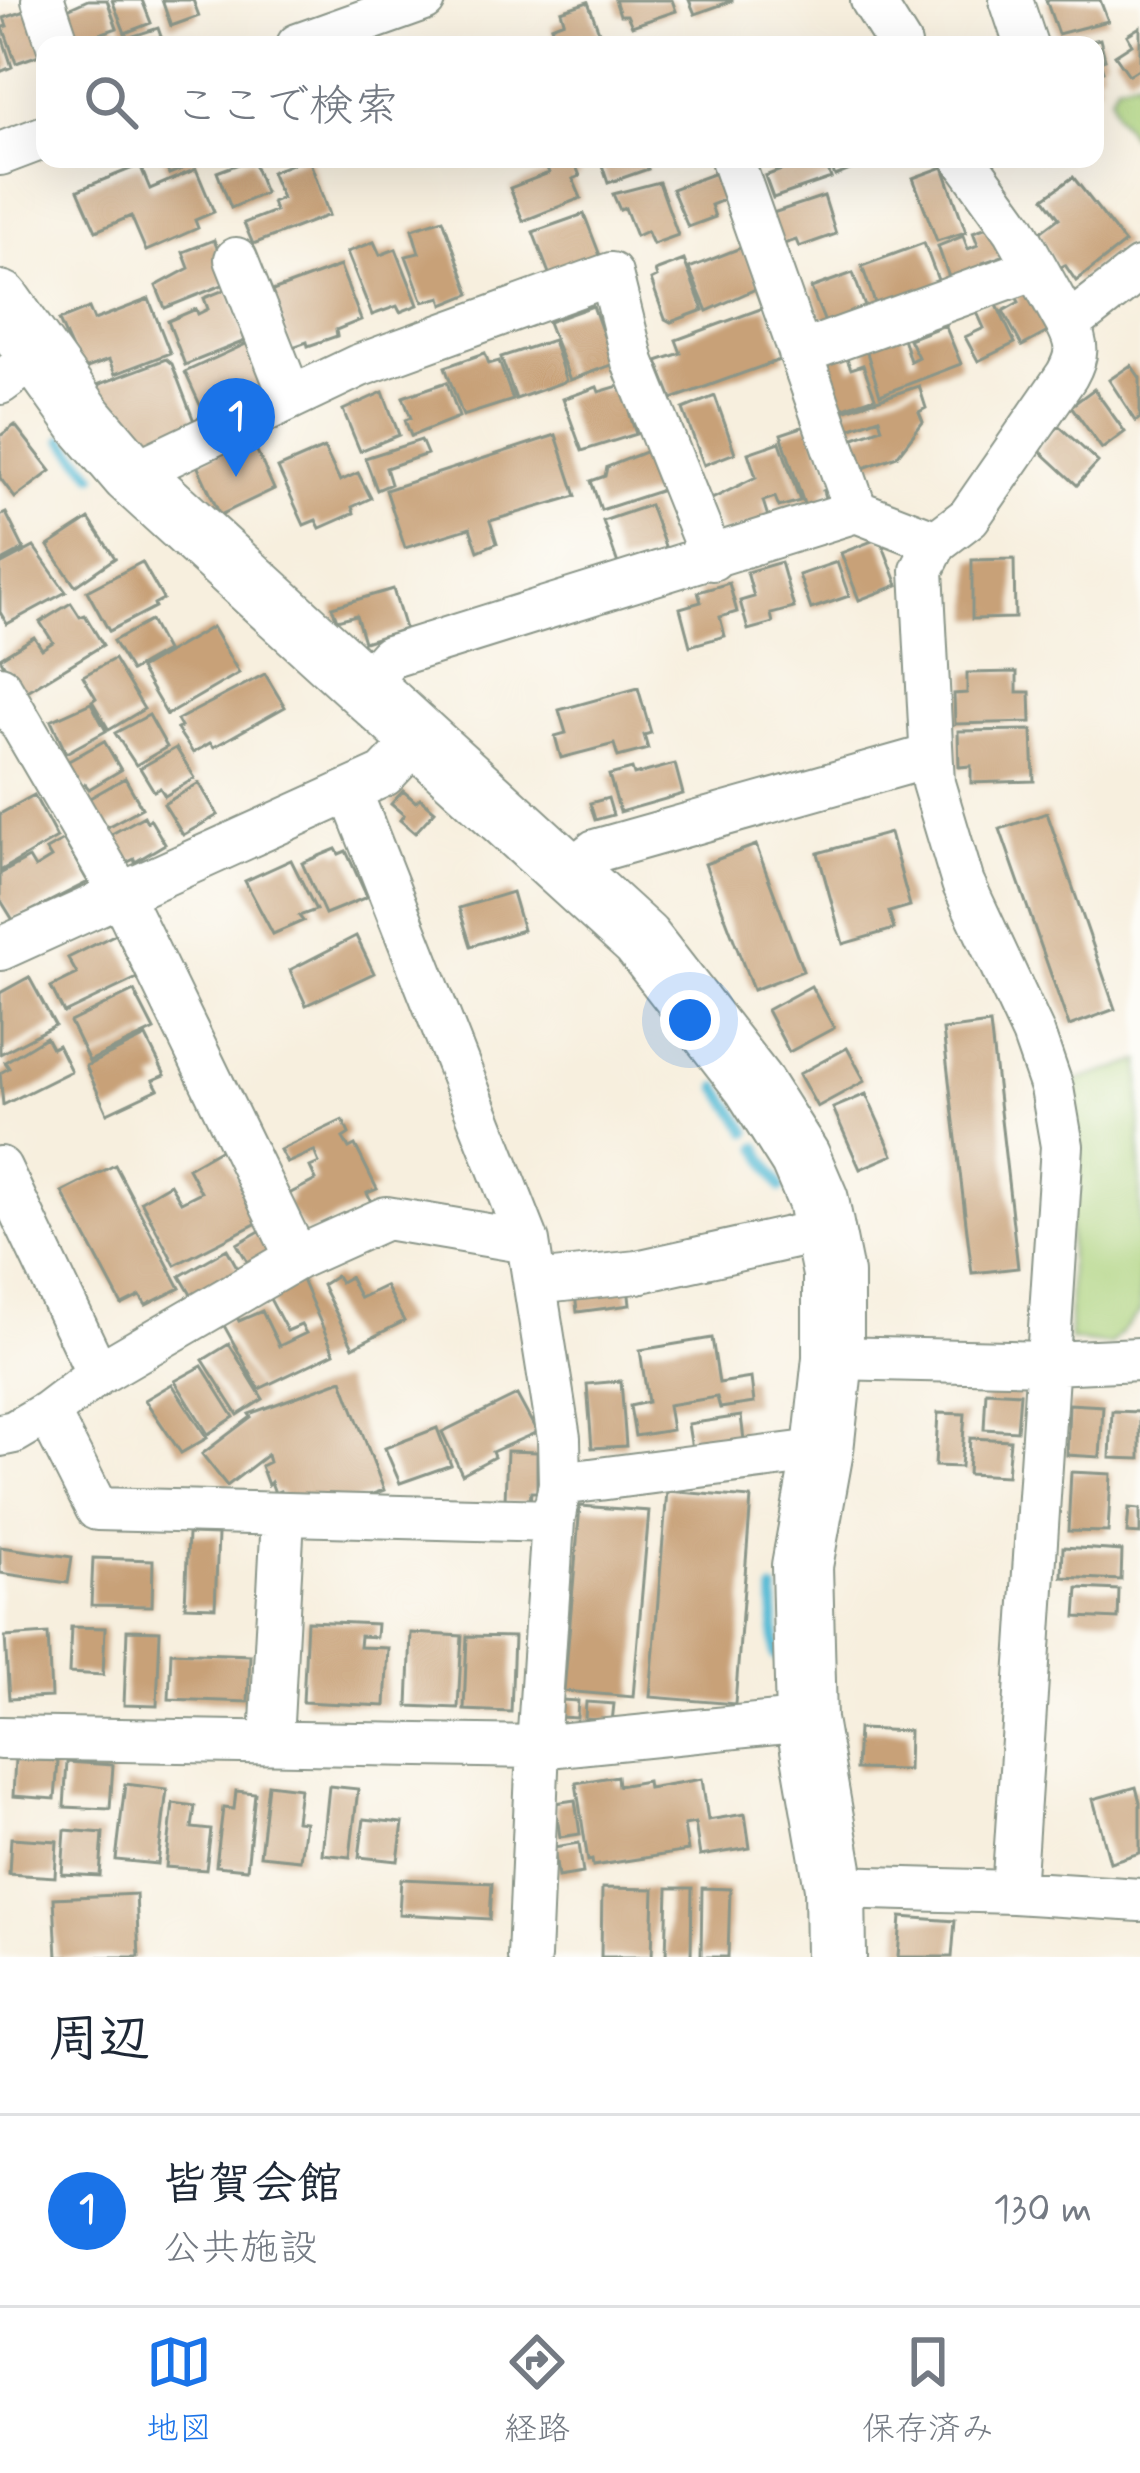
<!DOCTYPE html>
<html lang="ja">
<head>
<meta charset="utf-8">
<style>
	:root { --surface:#fff; --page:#f2f2f3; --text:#1f2937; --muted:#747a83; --line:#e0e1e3; --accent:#1a73e8 }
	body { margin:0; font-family:Mynerve,"Klee One",sans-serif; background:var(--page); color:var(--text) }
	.you { position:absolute; left:690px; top:1020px; width:42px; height:42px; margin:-30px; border:9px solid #fff; border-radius:50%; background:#1a73e8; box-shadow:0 0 0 18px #1a73e833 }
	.badge { display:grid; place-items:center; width:78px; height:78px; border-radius:50%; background:var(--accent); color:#fff; font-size:39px; font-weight:700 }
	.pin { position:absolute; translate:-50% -99px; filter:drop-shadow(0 3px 6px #0008) }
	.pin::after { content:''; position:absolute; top:63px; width:42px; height:36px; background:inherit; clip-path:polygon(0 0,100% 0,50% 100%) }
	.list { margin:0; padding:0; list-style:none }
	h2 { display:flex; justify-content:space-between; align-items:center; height:156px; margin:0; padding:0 48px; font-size:51px }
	h2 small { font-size:39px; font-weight:400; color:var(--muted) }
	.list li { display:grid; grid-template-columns:78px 1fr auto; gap:36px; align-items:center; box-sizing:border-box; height:192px; padding:0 48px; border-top:3px solid var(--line) }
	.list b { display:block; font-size:45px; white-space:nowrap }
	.list p { margin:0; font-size:39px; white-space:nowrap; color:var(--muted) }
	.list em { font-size:39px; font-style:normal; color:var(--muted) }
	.icon { flex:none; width:66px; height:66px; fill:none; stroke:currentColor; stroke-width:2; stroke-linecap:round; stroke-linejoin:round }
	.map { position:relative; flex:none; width:1140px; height:1957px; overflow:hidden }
	.search { position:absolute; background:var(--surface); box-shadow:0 12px 48px #0002; left:36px; right:36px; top:36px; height:132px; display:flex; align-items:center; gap:30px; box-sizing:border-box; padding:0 42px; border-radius:24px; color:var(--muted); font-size:45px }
	.sheet { height:348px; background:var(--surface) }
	nav { display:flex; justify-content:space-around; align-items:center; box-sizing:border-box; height:168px; border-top:3px solid var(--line); background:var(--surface); font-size:33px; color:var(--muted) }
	nav a { display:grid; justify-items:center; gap:6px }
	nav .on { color:var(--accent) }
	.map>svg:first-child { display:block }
	.green { fill:#abd17c; stroke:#658758; stroke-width:3 }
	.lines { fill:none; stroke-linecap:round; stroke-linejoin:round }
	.stream { stroke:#57bbd5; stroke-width:10 }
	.building { fill:#c8a178 }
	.street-casing { stroke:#8b9689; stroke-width:46 }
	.secondary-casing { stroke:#8b9689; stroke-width:64 }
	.street { stroke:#fff; stroke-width:42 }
	.secondary { stroke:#fff; stroke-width:60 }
</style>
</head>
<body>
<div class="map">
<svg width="1140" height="1957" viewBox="0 0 1140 1957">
	<rect width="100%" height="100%" fill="#fdfcf7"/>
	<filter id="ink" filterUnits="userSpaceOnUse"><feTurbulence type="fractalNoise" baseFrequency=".00833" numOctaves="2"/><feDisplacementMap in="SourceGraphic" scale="24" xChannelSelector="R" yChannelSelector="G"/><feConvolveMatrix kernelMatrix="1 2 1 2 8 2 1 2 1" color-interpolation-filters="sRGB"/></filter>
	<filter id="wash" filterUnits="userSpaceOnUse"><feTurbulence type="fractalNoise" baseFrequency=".004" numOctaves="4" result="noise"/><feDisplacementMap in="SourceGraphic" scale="48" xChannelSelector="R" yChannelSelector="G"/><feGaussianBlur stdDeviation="2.7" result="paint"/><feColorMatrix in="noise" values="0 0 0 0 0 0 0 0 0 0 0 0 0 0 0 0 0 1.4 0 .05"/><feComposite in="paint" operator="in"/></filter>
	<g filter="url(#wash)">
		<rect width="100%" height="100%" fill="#f7efde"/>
		<path class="green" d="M1140,78V148L1115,113L1111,96L1117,84Z
			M1140,1061V1312L1110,1345L1070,1340L1069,1083Z"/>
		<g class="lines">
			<path class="stream" d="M63,439L94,475
				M718,1087L748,1132
				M758,1147L781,1188
				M774,1591L775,1656"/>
		</g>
		<g id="blocks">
			<path class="building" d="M88,0H107L117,28L71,44L59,13Z
				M112,0H142L151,23L125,33Z
				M162,0H193L199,16L171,26Z
				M615,0H672L676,11L632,26L627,15H620Z
				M689,0H732V1L695,14Z
				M1046,0H1100L1108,21L1058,34Z
				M588,2L604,45H558L551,26L564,21L561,11Z
				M41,6L45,53L16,63L3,27L7,26L4,18Z
				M1140,27V68L1129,75L1115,55L1132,44L1127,35Z
				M158,28L164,45H108V44Z
				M1,33L12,67L0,72V34Z
				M1100,39L1105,59L1100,61L1103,71L1097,73L1100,86L1095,88V45L1082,43Z
				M163,159H195L197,163L169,174Z
				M252,159L265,193L231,208L217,172Z
				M304,159H309L329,215L253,244L244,223L275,211L272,202L282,198L271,172Z
				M564,159H573L580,176L573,179L581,198L523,221L510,188L549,173L546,165Z
				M600,159H644L648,169L608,183Z
				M781,159H824L831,178L773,198L765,176L784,169Z
				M828,159H894L879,165L877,159L835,176Z
				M140,165L150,189L196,169L214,212L195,220L198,228L146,251L131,216L96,231L78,190Z
				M943,167L966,232L937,241L913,178Z
				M721,171L731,197L711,205L715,217L688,227L672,189Z
				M1073,177L1125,243L1076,281L1065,265L1059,268L1039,233L1059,218L1044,198Z
				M659,182L678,235L653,244L647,231L636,236L625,208L620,210L613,194Z
				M824,196L836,234L799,247L796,240L777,246L767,215Z
				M584,214L601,258L550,276L533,232Z
				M443,219L470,294L443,305L441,297L423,302L406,256L419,253L412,229Z
				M999,223L1011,253L983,263L986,271L951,283L938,246L963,236L968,249L978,245L973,232Z
				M214,240L230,282L165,308L156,286L189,268L183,252Z
				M374,242L380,255L396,249L418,305L400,312L397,306L372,315L347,252Z
				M924,243L941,288L876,306L862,266Z
				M743,247L762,286L707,311L689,268Z
				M684,260L703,310L671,322L665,319L651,280L657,277L655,271Z
				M340,266L361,320L336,330L337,336L308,346L307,342L290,348L270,292Z
				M853,273L868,315L828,330L811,288Z
				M1034,284L1055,328L1022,346L1003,311L1019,302L1013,291Z
				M229,288L245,341L185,365L168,321L196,309L198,314L208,309L204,298Z
				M149,299L170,353L115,374L109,360L81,370L59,320L89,308L94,320Z
				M995,301L1015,343L978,361L965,337L984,328L976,310Z
				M593,306L614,364L570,380L548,322Z
				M766,307L785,358L672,399L657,361L681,353L676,340Z
				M945,325L961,364L880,395L864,343L901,331L910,361L918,357L909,339Z
				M257,339L272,378L264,393L207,420L185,372Z
				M553,340L566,381L516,399L501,357Z
				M844,352L851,369L863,365L875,397L833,412L815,362Z
				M485,353L489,364L499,361L513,400L463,416L445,367Z
				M166,359L172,364L195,424L143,446L92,387Z
				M1131,365L1140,378V418L1136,421L1109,380Z
				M447,382L459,417L411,436L405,420L411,418L403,397Z
				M625,384L635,413L630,415L636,434L582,451L563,399L597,387L599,392Z
				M919,386L926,408L919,412L923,422L897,456L855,471L843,442L882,428L879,418L849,429L843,411Z
				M1094,389L1125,432L1102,449L1071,406Z
				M383,392L399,435L360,451L343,410Z
				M715,396L735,453L704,465L683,409Z
				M811,424L833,487L823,491L826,501L805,507L781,434Z
				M15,425L51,471L15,498L0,478V436Z
				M1059,426L1098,462L1077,485L1038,449Z
				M556,435L576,496L490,521L497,543L478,551L470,528L405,548L386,490Z
				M251,438L274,489L220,515L196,463Z
				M421,440L427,454L386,468L391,484L377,490L365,458Z
				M780,442L800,501L779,507L775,497L763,501L769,520L724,533L710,500L756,477L748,453Z
				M324,448L340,481L358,473L371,498L352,507L354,513L320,528L316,520L304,525L278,468Z
				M650,450L663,490L601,510L591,481L605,476L607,467Z
				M650,505L666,549L618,564L603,521Z
				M6,513L24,549L0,562V516Z
				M89,519L115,558L75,586L48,546Z
				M880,538L898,585L859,600L841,553Z
				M34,547L66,592L7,624L0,612V565Z
				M1014,559L1015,618L972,619V560Z
				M142,562L163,599L154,604L155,607L109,631L87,591Z
				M781,562L794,608L771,614L773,623L748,630L740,601L754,597L747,572Z
				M837,562L849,596L811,609L799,575Z
				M729,583L737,612L720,617L725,636L690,646L680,608L701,602L698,592Z
				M393,589L405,629L364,642L356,615L337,620L332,607Z
				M71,603L80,617L85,615L103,645L21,695L0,658L34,637L42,649L53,642L40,622Z
				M150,621L166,651L131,671L113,641Z
				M212,627L239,673L167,715L140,669Z
				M114,659L144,709L109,730L92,701L96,698L83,676Z
				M1017,672V692H1030L1031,722L955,724L954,694L967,693V673Z
				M265,674L285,707L214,747L210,743L193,753L177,729L181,727L177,720Z
				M638,688L651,733L644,735L648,749L618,757L614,744L561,758L555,736L566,733L559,710Z
				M91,703L106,731L66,753L51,721Z
				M149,715L167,747L136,765L115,733Z
				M1032,730L1034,781L971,783V766L959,767L958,731Z
				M104,741L121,770L89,789L85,784L81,786L67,762Z
				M176,748L195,778L165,796L160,788L154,791L140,768Z
				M675,764L683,794L620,812L609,775L632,769L634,775Z
				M125,778L142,808L105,828L88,799Z
				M199,783L218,815L183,835L164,804Z
				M403,791L416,802L420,798L435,811L415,833L400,820L404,815L391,804Z
				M34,795L57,838L0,871V814Z
				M608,798L613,815L595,820L590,803Z
				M1047,813L1115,1009L1069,1026L1000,829Z
				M144,816L147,822L150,819L165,844L135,862L134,859L124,864L108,836Z
				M890,833L910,906L889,912L894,929L843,944L818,853Z
				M64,840L88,882L13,920L0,899V874L29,858L35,868L51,858L46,850Z
				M756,845L803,971L753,990L705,864Z
				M336,849L339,854L346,851L367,897L325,914L302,863Z
				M291,860L316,910L299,916L303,921L273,934L245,881Z
				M512,892L523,930L471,946L459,908Z
				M116,934L137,978L64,1013L51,987L77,974L68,958Z
				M356,936L374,973L306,1005L290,970Z
				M29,977L55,1025L0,1054V993Z
				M811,986L834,1028L789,1052L767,1010Z
				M134,991L154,1030L89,1061L70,1022Z
				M990,1024L1018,1268L972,1273L943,1030Z
				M46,1037L52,1048L58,1045L71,1071L3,1105L0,1073L9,1068L5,1062Z
				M146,1037L165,1075L153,1080L158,1089L107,1113L86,1066Z
				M847,1048L865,1081L817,1107L799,1074Z
				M866,1094L893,1155L860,1169L833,1108Z
				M343,1120L349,1134L343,1138L349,1148L355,1145L377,1189L367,1193L371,1202L307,1231L285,1205L292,1200L289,1194L316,1180L310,1167L319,1163L314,1151L287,1163L280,1150Z
				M221,1149L259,1222L175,1265L141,1201L170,1184L181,1202L201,1192L188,1168Z
				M115,1165L180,1288L146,1305L140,1296L122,1305L62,1192Z
				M265,1228L278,1250L250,1266L237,1244Z
				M227,1249L243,1278L196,1303L180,1276Z
				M336,1276L340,1282L349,1277L360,1298L385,1286L404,1321L353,1347L322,1285Z
				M302,1280L334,1353L259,1389L222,1322L236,1315L239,1321L262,1311L279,1346L306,1333L301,1325L287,1331L269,1297Z
				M628,1286L630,1305L577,1312L575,1293Z
				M712,1338L719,1383L751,1378L754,1403L720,1408L717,1397L668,1405L672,1430L635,1436L630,1406L648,1402L640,1350Z
				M229,1344L263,1399L238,1415L203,1360Z
				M202,1366L234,1417L208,1434L175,1381Z
				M342,1380L384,1490L340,1506L285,1502L280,1491L275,1493L271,1482L268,1485L261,1466L269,1462L267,1455L227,1486L202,1454L251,1417L249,1414Z
				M621,1381L626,1446L592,1448L587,1384Z
				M172,1384L207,1438L181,1453L145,1400Z
				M986,1391L1020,1393L1017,1431L984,1429Z
				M517,1395L537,1432L492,1452L494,1457L462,1474L442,1432Z
				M1069,1404L1103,1406L1100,1457L1067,1455Z
				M1112,1411L1140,1412V1459L1110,1458Z
				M938,1413L965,1414L961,1467L935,1466Z
				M741,1416L744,1440L692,1449L688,1424Z
				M437,1428L451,1465L400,1483L385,1448Z
				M970,1438L1010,1440L1007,1476L968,1474Z
				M507,1451L537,1452V1492H531L530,1502L505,1501Z
				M1071,1472L1111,1474L1108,1532L1068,1531Z
				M667,1491L751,1498L735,1704L650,1697Z
				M580,1506L649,1511L633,1697L564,1691Z
				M1129,1508L1140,1509V1534L1127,1533Z
				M188,1534L218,1535L215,1607L185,1606Z
				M0,1547L72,1557L68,1583L0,1573Z
				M1063,1547L1122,1551L1121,1580L1062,1577Z
				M93,1558L153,1560L152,1606L91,1605Z
				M1078,1588L1119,1590L1118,1619L1076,1617Z
				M307,1621L377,1624L376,1637L360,1636L359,1647L388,1648L385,1706L303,1702Z
				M71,1627L105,1628L103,1675L69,1673Z
				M127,1630L160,1631L157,1706L124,1705Z
				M411,1633L462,1636L458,1708L408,1706Z
				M48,1634L51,1697L9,1699L5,1637Z
				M467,1636L514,1637L511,1712L464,1710Z
				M171,1652L250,1655L248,1702L169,1699Z
				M561,1700L578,1701L577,1718L560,1717Z
				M586,1702L614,1704L612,1722L585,1719Z
				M858,1729L909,1731L908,1770L856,1769Z
				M15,1759L58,1761L55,1799L13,1796Z
				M67,1762L113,1765L110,1809L64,1807Z
				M617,1776L618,1786L647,1781L648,1788L702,1779L708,1820L745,1814L750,1848L700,1856L695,1823L684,1825L688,1851L593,1866L592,1860L588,1861L576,1783Z
				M125,1784L167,1789L158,1864L116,1860Z
				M268,1784L300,1788L296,1821L305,1822L300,1860L260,1856Z
				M329,1786L358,1789L350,1857L322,1854Z
				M1136,1787L1140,1802V1853L1110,1862L1093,1799Z
				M236,1791L255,1793L247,1869L216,1866L223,1808L234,1809Z
				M575,1800L580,1834L560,1837L555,1803Z
				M173,1803L195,1806L192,1828L211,1830L206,1870L166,1867Z
				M364,1819L403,1823L398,1861L359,1857Z
				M65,1830L103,1833L100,1876L62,1874Z
				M11,1838L57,1841L55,1877L9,1874Z
				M579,1843L583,1873L558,1877L554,1847Z
				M401,1879L492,1883L490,1919L399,1914Z
				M602,1888L654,1889L652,1957H601Z
				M668,1888H692L691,1957H666Z
				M702,1888L730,1889L728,1957H701Z
				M136,1894L139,1957H57L54,1898Z
				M901,1917L955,1921L952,1957H898Z"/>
		</g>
	</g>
	<g filter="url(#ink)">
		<use href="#blocks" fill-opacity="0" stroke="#8b9689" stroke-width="3"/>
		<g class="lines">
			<g class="street-casing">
				<path id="street" d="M43,0L58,45
					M872,0L900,45
					M1011,0L1026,45
					M298,45L424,0
					M0,154L45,137
					M732,159L856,511
					M964,159L1015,230L1068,325
					M236,259L291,398
					M800,353L1036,268
					M0,383L38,355
					M131,474L358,366L611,274L633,362L712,559
					M364,685L389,657L856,511L936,542
					M0,687L120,893L297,1258
					M350,791L528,1242L559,1438L560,1484L553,1521L538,1747L529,1957
					M569,872L595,851L931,756
					M0,949L384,775L421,736
					M0,1168L98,1374
					M535,1283L637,1272L826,1230
					M833,1358L1050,1363L1140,1359
					M48,1412L97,1509L553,1521
					M0,1435L14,1432L48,1412L98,1374L297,1258L386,1218L528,1242
					M560,1484L823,1450
					M0,1738L538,1747L806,1720
					M271,1741L283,1517
					M835,1887L1013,1892L1140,1900
					M1013,1892L1062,1146L1052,1088L1033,1033L963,883L933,783L922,570L936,542L969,517L1067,375C1078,355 1078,345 1068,325L1140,269"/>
			</g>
			<g class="secondary-casing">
				<path id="secondary" d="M0,301L84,419L131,474L641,940L753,1084L800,1158L818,1200L833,1274V1358L823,1450L802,1566L806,1720L835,1887L836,1957"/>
			</g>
			<use href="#street" class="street"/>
			<use href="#secondary" class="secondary"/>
		</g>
	</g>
</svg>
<div class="you"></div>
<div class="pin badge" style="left:236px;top:477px">1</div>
<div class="search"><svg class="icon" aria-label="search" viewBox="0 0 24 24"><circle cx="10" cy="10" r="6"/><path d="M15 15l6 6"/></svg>ここで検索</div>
</div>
<section class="sheet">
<h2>周辺<small></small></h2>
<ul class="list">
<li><span class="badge">1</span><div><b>皆賀会館</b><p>公共施設</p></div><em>130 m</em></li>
</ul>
</section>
<nav>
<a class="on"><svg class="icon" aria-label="map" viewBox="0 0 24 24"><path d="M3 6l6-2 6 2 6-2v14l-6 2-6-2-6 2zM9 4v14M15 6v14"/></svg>地図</a>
<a><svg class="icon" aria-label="directions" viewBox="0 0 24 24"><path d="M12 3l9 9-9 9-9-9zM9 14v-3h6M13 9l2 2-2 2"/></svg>経路</a>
<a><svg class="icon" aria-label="saved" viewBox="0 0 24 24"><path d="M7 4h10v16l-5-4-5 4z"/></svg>保存済み</a>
</nav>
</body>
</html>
